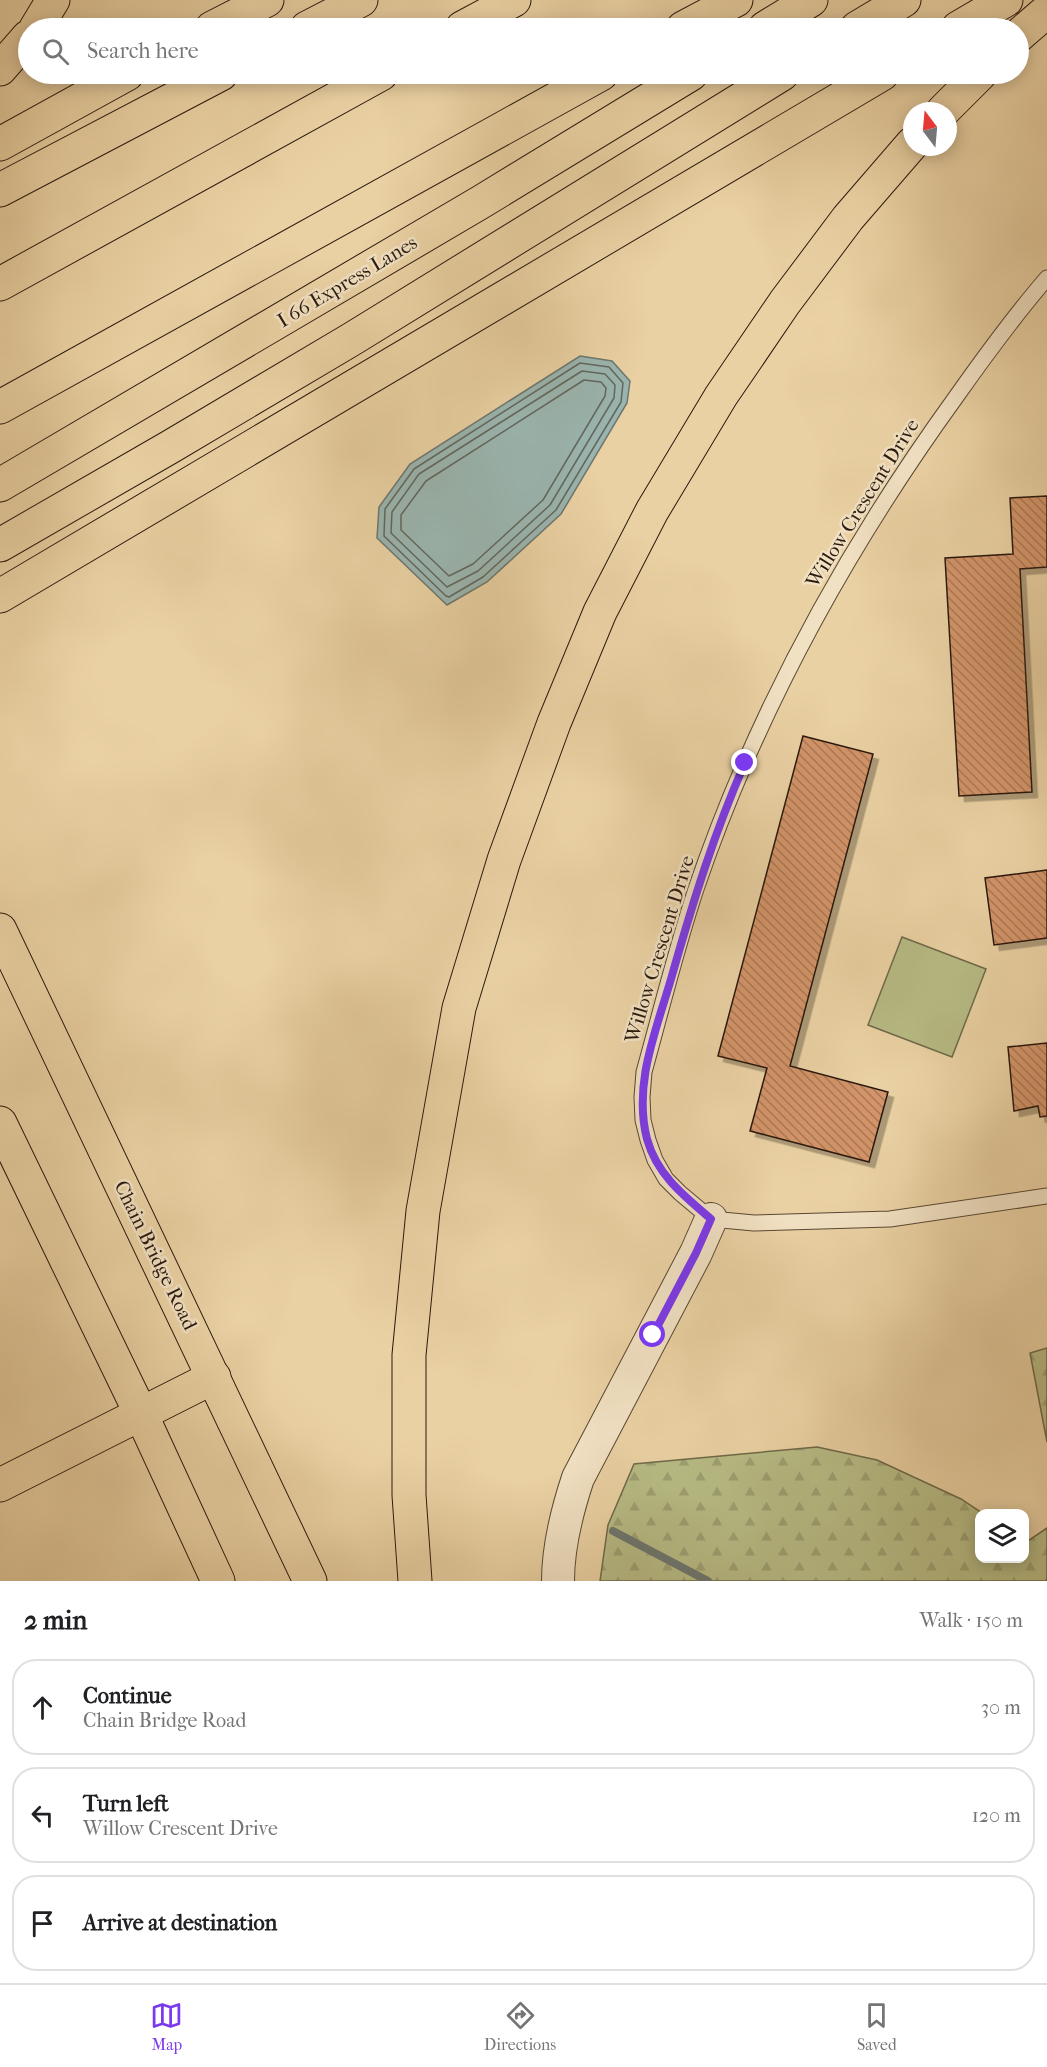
<!DOCTYPE html>
<html lang="en">
<head>
<meta charset="utf-8">
<style>
	:root { --surface:#fff; --page:#f2f2f2; --text:#202124; --muted:#757577; --line:#e0e0e0; --accent:#7c3aed }
	body { margin:0; font-family:"IM FELL French Canon",serif; background:var(--page); color:var(--text) }
	.controls { position:absolute; right:18px; bottom:18px; display:grid; overflow:hidden; border-radius:12px; box-shadow:0 3px 15px #0003 }
	.controls button { width:54px; height:54px; display:grid; place-items:center; padding:0; border:0; border-bottom:2px solid var(--line); background:var(--surface); color:var(--text); font:30px sans-serif }
	.compass { position:absolute; left:903px; top:102px; width:54px; height:54px; border-radius:50%; background:var(--surface); box-shadow:0 3px 15px #0003; rotate:344deg }
	.stop { position:absolute; width:18px; height:18px; margin:-14px; border:4px solid #7c3aed; border-radius:50%; background:#fff }
	.stop.end { background:#7c3aed; border-color:#fff; box-shadow:0 2px 6px #0008 }
	.list { margin:0; padding:0; list-style:none }
	h2 { display:flex; justify-content:space-between; align-items:center; height:78px; margin:0; padding:0 24px; font-size:26px }
	h2 small { font-size:20px; font-weight:400; color:var(--muted) }
	.list li { display:grid; grid-template-columns:39px 1fr auto; gap:18px; align-items:center; box-sizing:border-box; height:96px; margin:0 12px 12px; padding:0 12px; border:2px solid var(--line); border-radius:24px }
	.list b { display:block; font-size:22px; white-space:nowrap }
	.list p { margin:0; font-size:20px; white-space:nowrap; color:var(--muted) }
	.list em { font-size:20px; font-style:normal; color:var(--muted) }
	.icon { flex:none; width:33px; height:33px; fill:none; stroke:currentColor; stroke-width:2; stroke-linecap:round; stroke-linejoin:round }
	.map { position:relative; flex:none; width:1047px; height:1581px; overflow:hidden }
	.search { position:absolute; background:var(--surface); box-shadow:0 3px 15px #0003; left:18px; right:18px; top:18px; height:66px; display:flex; align-items:center; gap:15px; box-sizing:border-box; padding:0 21px; border-radius:33px; color:var(--muted); font-size:22px }
	.sheet { height:402px; background:var(--surface) }
	nav { display:flex; justify-content:space-around; align-items:center; box-sizing:border-box; height:84px; border-top:2px solid var(--line); background:var(--surface); font-size:16px; color:var(--muted) }
	nav a { display:grid; justify-items:center; gap:3px }
	nav .on { color:var(--accent) }
	.map>svg:first-child { display:block }
	.forest { fill:url(#forest-firs); stroke:#706a4a; stroke-width:1.5 }
	.park { fill:#b7bb85; stroke:#706a4a; stroke-width:1.5 }
	.water { fill:#9ab5af; stroke:#6d776f; stroke-width:1.5 }
	.lines { fill:none; stroke-linecap:round; stroke-linejoin:round }
	.shore { stroke:#62675e; stroke-width:1.5 }
	.stream { stroke:#6d776f; stroke-width:8 }
	.building { fill:url(#building-back-hatch); stroke:#2a190e; stroke-width:1.5; filter:url(#shadow) }
	.lane-casing { stroke:#5a4733; stroke-width:17 }
	.street-casing { stroke:#5a4733; stroke-width:34 }
	.primary-casing { stroke:#2a190e; stroke-width:35 }
	.highway-casing { stroke:#2a190e; stroke-width:35 }
	.lane { stroke:#f1e1c3; stroke-width:15 }
	.street { stroke:#f1e1c3; stroke-width:32 }
	.primary { stroke:#ead1a3; stroke-width:33 }
	.highway { stroke:#ead1a3; stroke-width:33 }
	.route { stroke:#7c3aed; stroke-width:8 }
	.labels { text-anchor:middle; stroke-width:5; stroke-linejoin:round; paint-order:stroke }
	.street-label { font-size:20px; fill:#2a190e; stroke:#f1e1c3 }
</style>
</head>
<body>
<div class="map">
<svg width="1047" height="1581" viewBox="0 0 1047 1581">
	<defs>
		<pattern id="forest-firs" width="22" height="20" patternUnits="userSpaceOnUse" patternTransform="scale(1.5)"><rect width="22" height="20" fill="#b7bb85"/><path d="M5 1l3.5 6h-7zM16 11l3.5 6h-7z" fill="#9ea072"/></pattern>
		<pattern id="building-back-hatch" width="6" height="6" patternUnits="userSpaceOnUse" patternTransform="scale(1.5)"><rect width="6" height="6" fill="#d29468"/><path d="M-1 5l2 2M0 0l6 6M5-1l2 2" fill="none" stroke="#ab7854"/></pattern>
		<filter id="shadow"><feDropShadow dx="5.5" dy="5.5" stdDeviation="0" flood-color="#0004"/></filter>
	</defs>
	<rect width="100%" height="100%" fill="#ead1a3"/>
	<filter id="stains"><feTurbulence type="fractalNoise" baseFrequency=".00333" numOctaves="4"/><feColorMatrix values="0 0 0 0 .2 0 0 0 0 .09 0 0 0 0 .02 0 0 0 .5 -.17"/></filter>
	<radialGradient id="worn" r=".72"><stop offset=".6" stop-color="#630" stop-opacity="0"/><stop offset="1" stop-color="#630" stop-opacity=".3"/></radialGradient>
	<path class="forest" d="M1047,1348V1442L1030,1353Z
		M817,1447L877,1460L961,1499L982,1513L980,1514V1558H1024L1025,1543L1047,1528V1581H600L608,1525L634,1464Z"/>
	<path class="park" d="M902,937L986,969L952,1057L868,1025Z"/>
	<path class="water" d="M580,356L612,361L630,381L627,403L561,514L487,582L447,605L377,538L379,507L410,464Z"/>
	<g class="lines">
		<path class="shore" d="M580,363L609,367L623,383L621,402L556,510L483,577L449,597L446,596L384,536L385,509L414,469Z
			M582,371L605,374L615,385L614,398L550,505L478,571L447,587L391,533L392,512L419,474Z
			M584,380L601,382L606,388L605,396L543,500L473,564L449,576L401,530V515L426,481Z"/>
		<path class="stream" d="M613,1531L708,1581"/>
	</g>
	<path class="building" d="M1047,496V567L1020,569L1032,792L959,796L945,558L1013,554L1010,498Z
		M803,736L873,754L790,1066L888,1092L869,1162L750,1131L767,1068L718,1056Z
		M1047,870V938L994,945L985,878Z
		M1047,1043V1116L1040,1117L1038,1106L1014,1111L1008,1047Z"/>
	<g class="lines">
		<g class="lane-casing">
			<path id="lane" d="M1047,278C1014,316 985,356 956,397C846,549 757,710 696,889C676,949 661,1011 644,1072L642,1097L643,1120L648,1140L655,1160L666,1179L680,1193L711,1219L754,1223L890,1219L1047,1196"/>
		</g>
		<g class="street-casing">
			<path id="street" d="M558,1581C558,1545 567,1511 578,1478L696,1253L711,1219"/>
		</g>
		<g class="primary-casing">
			<path id="primary" d="M0,930L310,1581
				M0,1123L141,1414L218,1581"/>
		</g>
		<g class="highway-casing">
			<path id="highway" d="M36,28L53,0
				M212,28L267,0
				M307,28L361,0
				M462,28L514,0
				M683,28L736,0
				M765,28L811,0
				M857,28L904,0
				M958,28L1006,0
				M1018,36L1047,11
				M0,69L28,37
				M943,111L980,74
				M0,144L127,74
				M0,190L221,74
				M0,284L381,74
				M0,407L601,74
				M0,485L481,202L691,74
				M0,545L170,447L352,339L782,74
				M0,596L882,74
				M0,1485L214,1377
				M415,1581L409,1495V1355L423,1211L459,1008L504,860L554,723L600,612L652,511L721,396L785,302L848,218L912,144"/>
		</g>
		<use href="#lane" class="lane"/>
		<use href="#street" class="street"/>
		<use href="#primary" class="primary"/>
		<use href="#highway" class="highway"/>
	</g>
	<g class="lines">
		<path class="route" d="M653,1335L696,1253L711,1219C684,1196 657,1175 647,1139C633,1084 656,1031 671,979C692,905 714,833 745,763"/>
	</g>
	<g class="labels">
		<g class="street-label">
			<text transform="translate(347 281) rotate(-31)" y="7">I 66 Express Lanes</text>
			<text transform="translate(862 503) rotate(-58)" y="7">Willow Crescent Drive</text>
			<text transform="translate(659 949) rotate(-73)" y="7">Willow Crescent Drive</text>
			<text transform="translate(156 1255) rotate(64)" y="7">Chain Bridge Road</text>
		</g>
	</g>
	<rect width="100%" height="100%" filter="url(#stains)"/>
	<rect width="100%" height="100%" fill="url(#worn)"/>
</svg>
<div class="controls">
<button><svg class="icon" aria-label="layers" viewBox="0 0 24 24"><path d="M12 4l9 5-9 5-9-5zM3 14l9 5 9-5"/></svg></button>
</div>
<svg class="compass" viewBox="-18 -18 36 36"><path d="M0-13l5 13h-10z" fill="#e53935"/><path d="M0 13l5-13h-10z" fill="#757577"/></svg>
<div class="stop" style="left:653px;top:1335px"></div>
<div class="stop end" style="left:745px;top:763px"></div>
<div class="search"><svg class="icon" aria-label="search" viewBox="0 0 24 24"><circle cx="10" cy="10" r="6"/><path d="M15 15l6 6"/></svg>Search here</div>
</div>
<section class="sheet">
<h2>2 min<small>Walk · 150 m</small></h2>
<ul class="list">
<li><svg class="icon" aria-label="ahead" viewBox="0 0 24 24"><path d="M12 20V5M6 11l6-6 6 6"/></svg><div><b>Continue</b><p>Chain Bridge Road</p></div><em>30 m</em></li>
<li><svg class="icon" aria-label="left" viewBox="0 0 24 24"><path d="M17 20v-9H6M10 6l-5 5 5 5"/></svg><div><b>Turn left</b><p>Willow Crescent Drive</p></div><em>120 m</em></li>
<li><svg class="icon" aria-label="arrive" viewBox="0 0 24 24"><path d="M6 21V4h12l-3 4 3 4H6"/></svg><div><b>Arrive at destination</b></div></li>
</ul>
</section>
<nav>
<a class="on"><svg class="icon" aria-label="map" viewBox="0 0 24 24"><path d="M3 6l6-2 6 2 6-2v14l-6 2-6-2-6 2zM9 4v14M15 6v14"/></svg>Map</a>
<a><svg class="icon" aria-label="directions" viewBox="0 0 24 24"><path d="M12 3l9 9-9 9-9-9zM9 14v-3h6M13 9l2 2-2 2"/></svg>Directions</a>
<a><svg class="icon" aria-label="saved" viewBox="0 0 24 24"><path d="M7 4h10v16l-5-4-5 4z"/></svg>Saved</a>
</nav>
</body>
</html>
